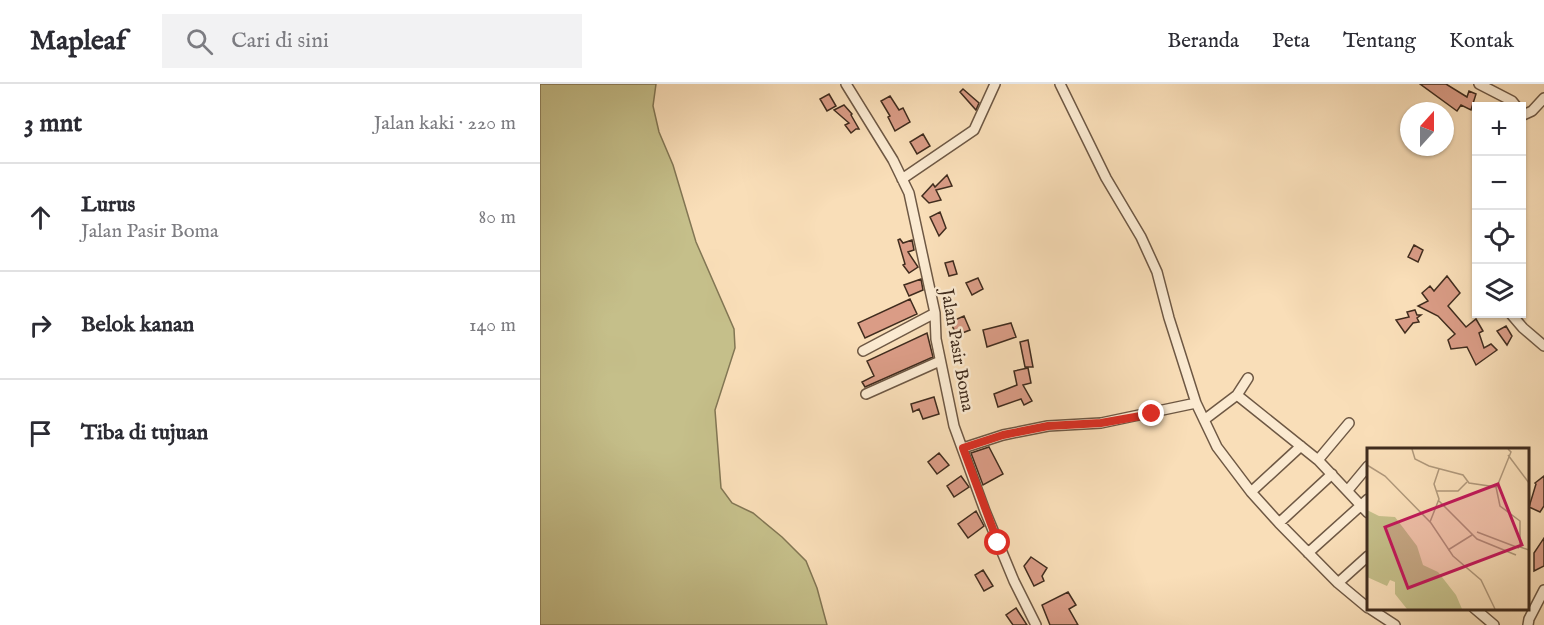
<!DOCTYPE html>
<html lang="id">
<head>
<meta charset="utf-8">
<style>
	:root { --surface:#fff; --page:#f2f2f3; --text:#2b2b33; --muted:#7c7c81; --line:#e1e1e2 }
	body { margin:0; font-family:"IM FELL English",serif; background:var(--page); color:var(--text) }
	.controls { position:absolute; right:18px; top:18px; display:grid; overflow:hidden; border-radius:0px; box-shadow:0 2px 4px #0004 }
	.controls button { width:54px; height:54px; display:grid; place-items:center; padding:0; border:0; border-bottom:2px solid var(--line); background:var(--surface); color:var(--text); font:30px sans-serif }
	.compass { position:absolute; left:860px; top:18px; width:54px; height:54px; border-radius:50%; background:var(--surface); box-shadow:0 2px 4px #0004; rotate:21deg }
	.stop { position:absolute; width:18px; height:18px; margin:-14px; border:4px solid #d93025; border-radius:50%; background:#fff }
	.stop.end { background:#d93025; border-color:#fff; box-shadow:0 2px 6px #0008 }
	.list { margin:0; padding:0; list-style:none }
	h2 { display:flex; justify-content:space-between; align-items:center; height:78px; margin:0; padding:0 24px; font-size:26px }
	h2 small { font-size:20px; font-weight:400; color:var(--muted) }
	.list li { display:grid; grid-template-columns:39px 1fr auto; gap:18px; align-items:center; box-sizing:border-box; height:108px; padding:0 24px; border-top:2px solid var(--line) }
	.list b { display:block; font-size:22px; white-space:nowrap }
	.list p { margin:0; font-size:20px; white-space:nowrap; color:var(--muted) }
	.list em { font-size:20px; font-style:normal; color:var(--muted) }
	.icon { flex:none; width:33px; height:33px; fill:none; stroke:currentColor; stroke-width:2; stroke-linecap:round; stroke-linejoin:round }
	.map { position:relative; flex:none; width:1004px; height:541px; overflow:hidden }
	header { display:flex; align-items:center; gap:36px; box-sizing:border-box; height:84px; padding:0 30px; background:var(--surface); border-bottom:2px solid var(--line) }
	header strong { font-size:28px }
	nav { display:flex; gap:33px; margin-inline-start:auto; font-size:21px }
	.search { width:420px; height:54px; background:var(--page); display:flex; align-items:center; gap:15px; box-sizing:border-box; padding:0 21px; border-radius:0px; color:var(--muted); font-size:22px }
	main { display:flex }
	aside { flex:1; background:var(--surface) }
	.map>svg:first-child { display:block }
	.green { fill:#c5bf8a; stroke:#827654; stroke-width:1.5 }
	.building { fill:#da9c86; stroke:#402c1e; stroke-width:1.5 }
	.lines { fill:none; stroke-linecap:round; stroke-linejoin:round }
	.minor-casing { stroke:#6e5844; stroke-width:12 }
	.minor { stroke:#fbead1; stroke-width:9 }
	.route { stroke:#d93025; stroke-width:8 }
	.labels { text-anchor:middle; stroke-width:5; stroke-linejoin:round; paint-order:stroke }
	.street-label { font-size:18px; fill:#402c1e; stroke:#fbead1 }
	.inset-road { fill:none; stroke:#af977a; stroke-width:1.5 }
	.view { fill:#c2185b; fill-opacity:0.15; stroke:#c2185b; stroke-width:3 }
	.inset-edge { fill:none; stroke:#402c1e; stroke-width:3 }
</style>
</head>
<body>
<header>
<strong>Mapleaf</strong>
<div class="search"><svg class="icon" aria-label="search" viewBox="0 0 24 24"><circle cx="10" cy="10" r="6"/><path d="M15 15l6 6"/></svg>Cari di sini</div>
<nav><a>Beranda</a><a>Peta</a><a>Tentang</a><a>Kontak</a></nav>
</header>
<main>
<aside>
<h2>3 mnt<small>Jalan kaki · 220 m</small></h2>
<ul class="list">
<li><svg class="icon" aria-label="ahead" viewBox="0 0 24 24"><path d="M12 20V5M6 11l6-6 6 6"/></svg><div><b>Lurus</b><p>Jalan Pasir Boma</p></div><em>80 m</em></li>
<li><svg class="icon" aria-label="right" viewBox="0 0 24 24"><path d="M7 20v-9h11M14 6l5 5-5 5"/></svg><div><b>Belok kanan</b></div><em>140 m</em></li>
<li><svg class="icon" aria-label="arrive" viewBox="0 0 24 24"><path d="M6 21V4h12l-3 4 3 4H6"/></svg><div><b>Tiba di tujuan</b></div></li>
</ul>
</aside>
<div class="map">
<svg width="1004" height="541" viewBox="0 0 1004 541">
	<rect width="100%" height="100%" fill="#f9deb8"/>
	<filter id="stains"><feTurbulence type="fractalNoise" baseFrequency=".00333" numOctaves="4"/><feColorMatrix values="0 0 0 0 .2 0 0 0 0 .09 0 0 0 0 .02 0 0 0 .5 -.17"/></filter>
	<radialGradient id="worn" r=".72"><stop offset=".6" stop-color="#630" stop-opacity="0"/><stop offset="1" stop-color="#630" stop-opacity=".3"/></radialGradient>
	<path class="green" d="M0,0H116L113,22L119,48L133,81L156,158L194,245L195,264L175,326L181,404L192,419L213,429L242,453L266,477L277,504L287,541H0Z"/>
	<path class="building" d="M880,0H906L927,13L929,7L936,10L931,26L921,21L917,27Z
		M423,5L439,19L436,26L420,8Z
		M289,10L296,22L287,27L280,15Z
		M350,12L359,26L363,24L370,38L355,47L348,33L350,32L341,17Z
		M304,21L312,30L311,31L319,45H316L311,49L305,41L309,39L294,26Z
		M383,50L390,62L377,70L370,58Z
		M407,91L412,102L396,106L401,116L389,119L382,112L393,100L395,103Z
		M400,128L406,144L399,152L390,133Z
		M360,155L363,159L372,156L374,166L368,168L378,183L369,189L363,181L365,180L358,156Z
		M874,161L883,166L878,178L868,173Z
		M413,177L417,190L409,192L405,179Z
		M907,192L920,209L908,222L926,243L936,235L943,247L939,249L944,264L951,260L957,266L936,281L927,263L911,265L908,256L915,250L898,232L878,222L888,217L882,209L890,202L894,207Z
		M438,194L443,205L432,211L426,199Z
		M381,195L383,206L369,212L364,201Z
		M370,215L377,230L325,254L318,239Z
		M875,226L877,231H881L877,234L879,238L873,239L865,249L856,236L869,233L867,228Z
		M424,232L430,246L417,251L410,238Z
		M471,239L476,253L447,263L443,246Z
		M966,242L972,252L967,261L957,247Z
		M387,249L393,273L325,303L322,298L334,292L327,277Z
		M488,256L493,283H485L480,258Z
		M488,284L491,299L483,301L492,317L484,321L481,315L458,323L454,310L477,301L474,287Z
		M394,313L399,330L383,335L379,325L373,328L371,320Z
		M449,363L463,390L443,401L431,369Z
		M399,369L409,381L397,390L388,378Z
		M421,392L429,403L414,413L407,402Z
		M1004,392V422L1000,428L989,423L996,400L995,399Z
		M436,427L444,442L428,454L418,440Z
		M1004,454V482L994,487V469Z
		M491,473L507,484L502,492L504,497L494,502L484,482Z
		M443,486L453,502L444,507L435,491Z
		M528,508L536,521L529,525L538,541H510L502,521Z
		M476,524L487,541H473L466,531Z"/>
	<g class="lines">
		<g class="minor-casing">
			<path id="minor" d="M306,0L353,76L369,109L395,229L396,255L414,342L445,427L474,497L496,541
				M520,0L566,94L601,153L617,188L629,234L656,319L677,363L711,408L739,439L798,499L828,524
				M939,0L972,17L976,22
				M981,32L992,27L1004,14
				M362,95L434,46L455,0
				M971,230L983,244L1004,262
				M323,267L395,229
				M326,310L400,277
				M697,311L778,376L828,429
				M664,336L697,311L708,294
				M423,364L463,351L508,342L561,339L656,319
				M778,376L809,339
				M808,406L828,382
				M711,408L761,362
				M739,439L792,390
				M768,469L828,415
				M798,499L828,472
				M829,524L855,541
				M934,524L954,541
				M988,541L989,535L1004,506"/>
		</g>
		<use href="#minor" class="minor"/>
	</g>
	<g class="lines">
		<path class="route" d="M458,459L423,364L463,351L508,342L561,339L612,330"/>
	</g>
	<g class="labels">
		<g class="street-label">
			<text transform="translate(418 266) rotate(80)" y="6">Jalan Pasir Boma</text>
		</g>
	</g>
	<g transform="translate(827 364)">
		<rect width="162" height="162" fill="#f9deb8"/>
		<path d="M0,62L12,68L28,69L50,98L56,117L71,124L89,147L95,161H40L28,146V134L23,132L20,138L0,129Z" fill="#c5bf8a"/>
		<path class="inset-road" d="M45,1L48,11L62,18L96,27L102,35L129,39L133,58L153,73V99L162,102M141,7L162,35M0,17L18,28L64,75L86,108L114,132L128,161M129,41L144,4L141,1M70,43H91L100,34M71,52L110,91L149,107M63,74L72,51L67,36L72,21M110,84L152,100M81,102L105,87"/>
		<path class="view" d="M131,36L155,97L41,140L18,79Z"/>
		<rect width="162" height="162" class="inset-edge"/>
	</g>
	<rect width="100%" height="100%" filter="url(#stains)"/>
	<rect width="100%" height="100%" fill="url(#worn)"/>
</svg>
<div class="controls">
<button>+</button>
<button>−</button>
<button><svg class="icon" aria-label="locate" viewBox="0 0 24 24"><circle cx="12" cy="12" r="6"/><path d="M12 2v4M12 18v4M2 12h4M18 12h4"/></svg></button>
<button><svg class="icon" aria-label="layers" viewBox="0 0 24 24"><path d="M12 4l9 5-9 5-9-5zM3 14l9 5 9-5"/></svg></button>
</div>
<svg class="compass" viewBox="-18 -18 36 36"><path d="M0-13l5 13h-10z" fill="#e53935"/><path d="M0 13l5-13h-10z" fill="#7c7c81"/></svg>
<div class="stop" style="left:458px;top:459px"></div>
<div class="stop end" style="left:612px;top:330px"></div>
</div>
</main>
</body>
</html>
